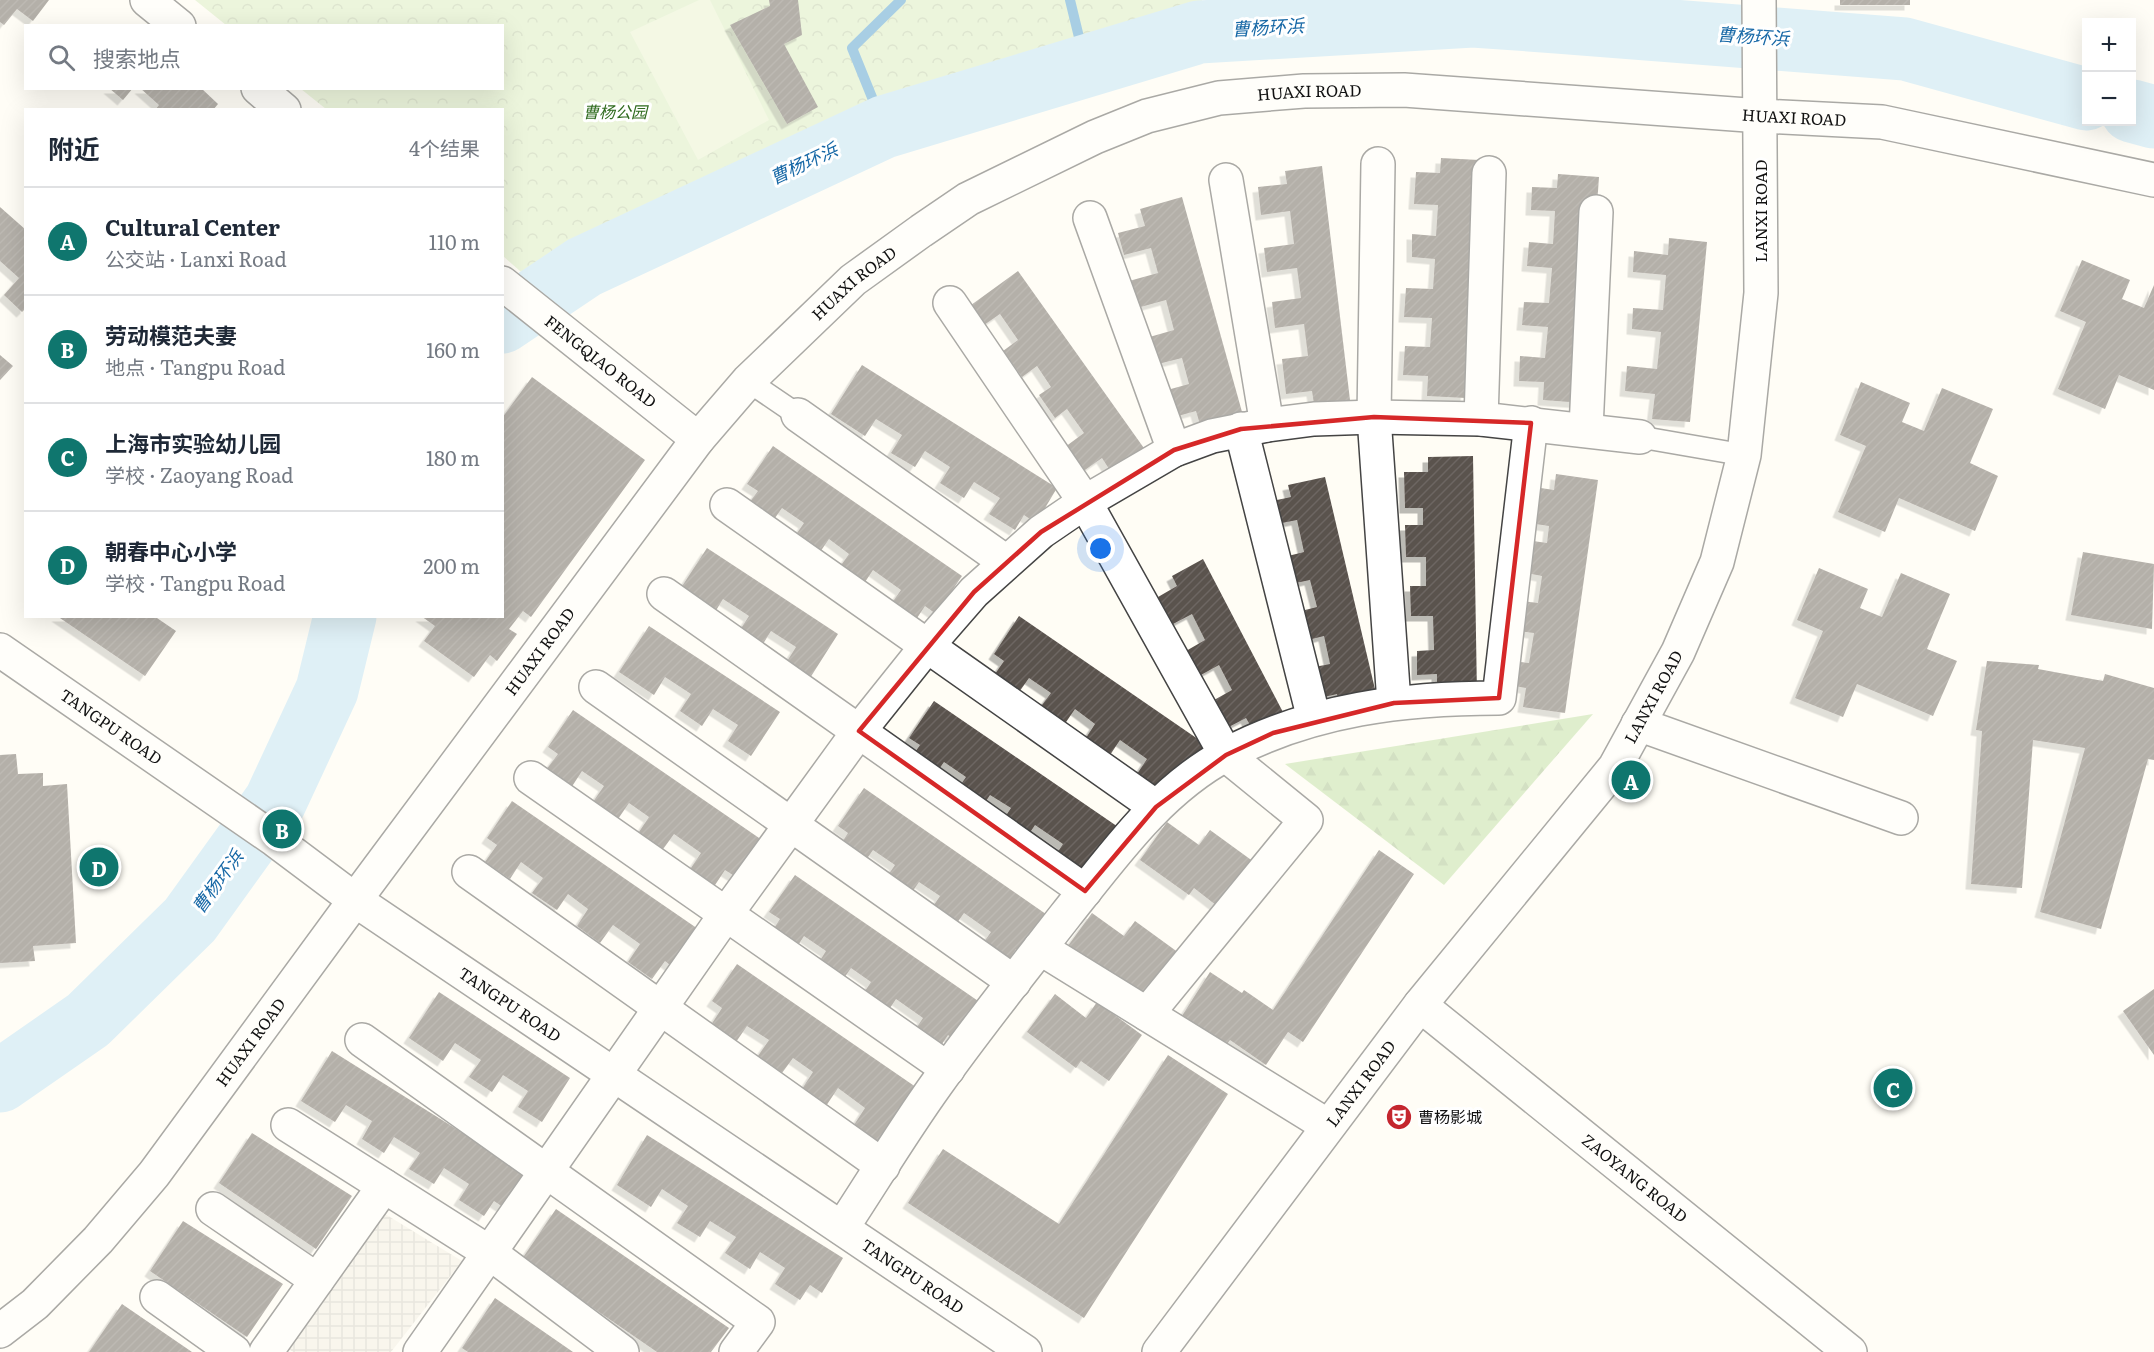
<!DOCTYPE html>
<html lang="zh">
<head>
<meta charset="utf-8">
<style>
	:root { --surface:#fff; --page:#f2f2f3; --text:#1f2937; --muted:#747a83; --line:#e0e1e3; --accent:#0f766e }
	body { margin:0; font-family:Literata,"Noto Sans SC",serif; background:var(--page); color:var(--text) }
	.controls { position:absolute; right:18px; top:18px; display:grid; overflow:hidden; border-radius:0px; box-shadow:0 6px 24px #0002 }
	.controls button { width:54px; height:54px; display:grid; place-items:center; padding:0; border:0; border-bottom:2px solid var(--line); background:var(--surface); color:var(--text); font:30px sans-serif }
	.you { position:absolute; left:1101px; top:549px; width:21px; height:21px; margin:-15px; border:4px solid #fff; border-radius:50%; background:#1a73e8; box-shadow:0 0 0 9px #1a73e833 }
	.badge { display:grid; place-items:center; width:39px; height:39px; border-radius:50%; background:var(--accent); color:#fff; font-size:20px; font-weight:700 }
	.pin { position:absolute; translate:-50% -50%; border:3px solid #fff; box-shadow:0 2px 6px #0006 }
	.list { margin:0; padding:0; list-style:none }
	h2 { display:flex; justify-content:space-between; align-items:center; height:78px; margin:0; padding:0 24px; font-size:26px }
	h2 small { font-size:20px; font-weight:400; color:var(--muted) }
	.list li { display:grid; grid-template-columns:39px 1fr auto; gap:18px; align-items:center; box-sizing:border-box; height:108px; padding:0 24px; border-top:2px solid var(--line) }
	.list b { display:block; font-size:22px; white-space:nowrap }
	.list p { margin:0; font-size:20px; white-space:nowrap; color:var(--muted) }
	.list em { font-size:20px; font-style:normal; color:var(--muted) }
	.icon { flex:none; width:33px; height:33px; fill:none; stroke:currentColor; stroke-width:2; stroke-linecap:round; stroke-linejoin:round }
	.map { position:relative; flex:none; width:2154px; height:1352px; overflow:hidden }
	.search { position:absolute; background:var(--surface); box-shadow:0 6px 24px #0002; left:24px; top:24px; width:480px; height:66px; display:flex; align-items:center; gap:15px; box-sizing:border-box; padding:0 21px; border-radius:0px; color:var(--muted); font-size:22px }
	.panel { position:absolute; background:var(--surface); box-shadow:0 6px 24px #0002; left:24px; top:108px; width:480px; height:510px; border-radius:0px }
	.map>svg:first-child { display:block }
	.forest { fill:url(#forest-firs) }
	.park { fill:url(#park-crowns) }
	.pitch { fill:#e6f2cf }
	.plaza { fill:url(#plaza-grid) }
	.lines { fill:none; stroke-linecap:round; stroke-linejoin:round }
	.stream { stroke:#3f96cf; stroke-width:10 }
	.river { stroke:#b9e0f7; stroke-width:63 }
	.building { fill:url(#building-hatch); filter:url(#shadow) }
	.service-casing { stroke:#444; stroke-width:24 }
	.minor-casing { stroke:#444; stroke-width:36 }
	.tertiary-casing { stroke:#444; stroke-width:36 }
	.service { stroke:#fff; stroke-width:21 }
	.minor { stroke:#fff; stroke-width:33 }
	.tertiary { stroke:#fff; stroke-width:33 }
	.marked { fill:none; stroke:#d62828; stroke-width:4.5; stroke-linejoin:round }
	.labels { text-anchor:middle; stroke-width:6; stroke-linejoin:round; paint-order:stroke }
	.street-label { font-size:16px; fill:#111; stroke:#fff }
	.park-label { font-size:16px; font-style:italic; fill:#2f6b1f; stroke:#fff }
	.poi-label { font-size:16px; fill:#111; stroke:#fff; text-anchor:start }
	.water-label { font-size:18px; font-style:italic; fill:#1768a6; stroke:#fff }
</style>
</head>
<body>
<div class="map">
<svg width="2154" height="1352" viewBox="0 0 2154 1352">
	<defs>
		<pattern id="forest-firs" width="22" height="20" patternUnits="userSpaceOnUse" patternTransform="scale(1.5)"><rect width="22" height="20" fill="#b9dc9c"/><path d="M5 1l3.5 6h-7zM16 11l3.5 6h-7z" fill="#9ebc85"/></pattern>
		<pattern id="park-crowns" width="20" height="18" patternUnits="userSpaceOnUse" patternTransform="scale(1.5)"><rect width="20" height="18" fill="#d5ebbd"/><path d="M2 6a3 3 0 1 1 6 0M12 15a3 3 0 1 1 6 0" fill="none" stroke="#b6c8a1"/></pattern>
		<pattern id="plaza-grid" width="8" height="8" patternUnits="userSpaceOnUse" patternTransform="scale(1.5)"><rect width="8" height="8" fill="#f1ede2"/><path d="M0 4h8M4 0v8" fill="none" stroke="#cecac1"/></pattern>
		<pattern id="building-hatch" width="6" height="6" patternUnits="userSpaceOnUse" patternTransform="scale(1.5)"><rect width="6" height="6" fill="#5a524d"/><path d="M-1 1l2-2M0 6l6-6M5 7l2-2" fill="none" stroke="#6d6662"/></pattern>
		<filter id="shadow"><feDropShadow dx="-5.5" dy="5.5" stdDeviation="0" flood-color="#0004"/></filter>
	</defs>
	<rect width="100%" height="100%" fill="#fffdf5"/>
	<path class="forest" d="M1593,714L1444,885L1285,764Z"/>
	<path class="park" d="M195,0H1202V1L795,150L528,278L503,256L502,110L326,109L301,89L502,88V26L226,25Z"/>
	<path class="pitch" d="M699,0H710L769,120L698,160L630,32Z"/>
	<path class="plaza" d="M385,1214L462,1261L391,1352H293L286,1347Z"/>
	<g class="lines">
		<path class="stream" d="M1070,0L1086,66
			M884,127L852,48L901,0"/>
		<path class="river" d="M2132,111L2154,117
			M502,322L584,267L884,127L1199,32L1473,16L1557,22L1905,49L2086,99
			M0,1081L88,1020L190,920L275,802L327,690L345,616"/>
	</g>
	<path class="building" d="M0,0H49L33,21L17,9L4,25L0,22Z
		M769,0H798L802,35L784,44L818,107L787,124L730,25L770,6Z
		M1840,0H1910V5H1840Z
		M109,88H133L123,100Z
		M140,88H201L218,104L213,110H155L159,105Z
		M1441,158L1479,160L1466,398L1427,396L1428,376L1403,375L1405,346L1430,347L1432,318L1404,317L1406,288L1433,289L1435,259L1412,257V234L1436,236L1438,205L1414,204L1416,172L1440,173Z
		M1322,166L1350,400L1314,404L1312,391L1286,394L1282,359L1308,356L1304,324L1275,328L1272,302L1301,298L1297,268L1267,272L1264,248L1294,244L1290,211L1261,215L1258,187L1287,184L1285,171Z
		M1558,174L1599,177L1583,403L1543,400L1544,382L1519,381L1520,356L1545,358L1548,327L1522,325L1524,302L1549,303L1552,268L1527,266L1529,242L1553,244L1555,211L1531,210L1532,187L1557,188Z
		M1182,197L1244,419L1202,431L1196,411L1167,419L1160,392L1189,384L1182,358L1154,365L1146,338L1174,330L1166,300L1137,308L1129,281L1158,273L1151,248L1124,255L1118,233L1145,226L1140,209Z
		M0,207L26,230V308L22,312L4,295L19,278L0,261Z
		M1669,238L1707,242L1690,422L1652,419L1655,394L1625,391L1627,366L1657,369L1661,332L1632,329L1633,308L1663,310L1666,275L1633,272L1634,251L1668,255Z
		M2082,260L2130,280L2122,299L2144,308L2154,285V390L2119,375L2105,409L2058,389L2086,322L2060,311Z
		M1018,271L1146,451L1113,475L1102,458L1082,472L1065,447L1084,433L1067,409L1055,418L1039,395L1051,387L1037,366L1022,377L1003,351L1018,340L1000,314L981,327L967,308Z
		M0,355L13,366L0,380Z
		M862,365L1057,488L1036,523L1024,515L1015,530L989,514L1000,498L974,482L964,498L940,483L950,467L925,451L915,467L891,453L902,435L876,419L865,436L831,414Z
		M532,377L645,460L531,617L523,611L509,629L517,634L497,661L490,655L474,677L424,641L435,626L421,616H502V418Z
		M1861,382L1910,403L1902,422L1924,431L1942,388L1993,409L1970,463L1998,476L1975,531L1899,498L1885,532L1838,512L1866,446L1840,435Z
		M773,446L962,576L936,614L925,606L913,624L889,607L901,590L873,570L861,588L837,571L849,554L829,539L818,555L793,539L804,523L782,508L770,525L746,507L758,491L747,484Z
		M1473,456L1477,694H1437V674L1417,675V651L1434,650L1433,616H1411L1410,586H1426V557H1406L1405,525H1423V508H1405L1404,472H1428V457Z
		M1556,474L1598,480L1565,713L1523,707L1526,688L1509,685L1512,661L1529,663L1534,633L1511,630L1515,600L1538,603L1542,576L1521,572L1526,540L1547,543L1549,526L1529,523L1534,487L1554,490Z
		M1325,477L1378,702L1341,711L1337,694L1312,700L1304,669L1330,664L1324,636L1300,642L1293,613L1317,607L1310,580L1286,585L1280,558L1304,552L1297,520L1272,525L1267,502L1291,497L1288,485Z
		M707,548L838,634L810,678L786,663L796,647L771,631L761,647L738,633L749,616L723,599L712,617L677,594Z
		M2083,552L2154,564L2152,629L2071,615Z
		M1203,559L1285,716L1254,732L1246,718L1221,731L1207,704L1232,690L1219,665L1199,676L1186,651L1205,640L1192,614L1173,624L1158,597L1177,586L1172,576Z
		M1819,568L1868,589L1860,608L1882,617L1901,573L1950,594L1927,649L1957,661L1933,716L1857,684L1843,717L1795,698L1823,631L1797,620Z
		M57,616H154L176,631L145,676Z
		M1019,616L1208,746L1160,794L1135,777L1147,759L1120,740L1108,758L1084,741L1095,724L1075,709L1064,725L1039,709L1051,693L1029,678L1017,695L993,677L1004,661L994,654Z
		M649,626L780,712L751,756L728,741L738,725L713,709L702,726L680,711L691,694L665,677L654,695L619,672Z
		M1987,661L2039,665L2038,669L2103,681L2105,674L2154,688V760L2148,759L2101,929L2040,912L2085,748L2033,740L2022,888L1971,884L1982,731L1976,730Z
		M934,701L1124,831L1075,879L1051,862L1063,844L1035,825L1023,843L999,826L1011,808L990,795L980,810L955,793L966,777L944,762L932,779L908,762L920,745L909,738Z
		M573,710L762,840L736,877L725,870L713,888L689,871L701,853L674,834L661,852L637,835L649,817L629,803L618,819L593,802L604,786L582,771L571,788L546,770L558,754L548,747Z
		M16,754L18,774L43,773V786L67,784L76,943L33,946L35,961L0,963V755Z
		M864,788L1053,919L1027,956L1016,949L1004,967L979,949L991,932L964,913L952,930L928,914L940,896L919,882L908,898L884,881L895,865L873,850L861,867L837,850L848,833L838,826Z
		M512,801L701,931L675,969L665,961L652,979L628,962L640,944L613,925L600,943L577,926L588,909L568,894L557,910L532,893L543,878L521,862L510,879L485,862L497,845L487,838Z
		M1167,822L1199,845L1210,830L1254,862L1221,909L1194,888L1189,895L1140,860Z
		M1379,850L1414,874L1303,1042L1288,1032L1266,1065L1230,1040L1224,1048L1180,1019L1210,972L1242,993L1244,990L1273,1010Z
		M795,875L984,1005L959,1043L948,1035L936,1053L911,1036L923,1018L896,999L884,1017L859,1000L871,982L851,968L840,984L816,967L826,951L804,936L793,953L769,936L780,919L769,912Z
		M1092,913L1124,936L1135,921L1179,953L1146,1000L1065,950Z
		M737,964L926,1094L890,1124L878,1142L854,1125L865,1108L838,1088L826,1106L802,1089L813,1072L793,1058L782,1073L758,1056L769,1040L747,1026L736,1042L711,1025L722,1008L712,1001Z
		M2154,989V1055L2123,1011Z
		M439,992L570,1078L542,1122L518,1107L528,1091L503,1075L492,1092L469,1077L481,1060L455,1043L443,1061L409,1038Z
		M1055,994L1086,1018L1097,1002L1142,1035L1109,1081L1081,1061L1076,1068L1027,1032Z
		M332,1051L528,1174L506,1209L494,1201L484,1216L459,1200L469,1184L444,1168L434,1184L409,1169L420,1153L394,1137L384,1153L362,1139L372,1121L346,1105L335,1122L301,1101Z
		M1168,1055L1228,1094L1084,1318L908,1203L943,1149L1059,1224Z
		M252,1133L352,1196L316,1249L219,1183Z
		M647,1135L843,1258L822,1293L810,1285L800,1300L775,1284L785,1268L760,1252L750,1269L725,1253L736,1237L710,1221L700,1237L677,1223L688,1206L662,1189L651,1207L617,1185Z
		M556,1209L729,1328L711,1352H657L522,1259Z
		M183,1221L283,1284L247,1337L150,1271Z
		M495,1298L573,1352H468L462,1348Z
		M122,1304L192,1352H89Z"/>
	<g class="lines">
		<g class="service-casing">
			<path id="service" d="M748,381L798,415
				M1640,437L1744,455"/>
		</g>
		<g class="minor-casing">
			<g id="minor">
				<path d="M147,0L179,26"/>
				<path d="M258,88L284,110"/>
				<path d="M1378,164L1374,417L1394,703"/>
				<path d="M1226,180L1267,425"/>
				<path d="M1090,218L1174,450"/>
				<path id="s1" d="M502,283L698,439"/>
				<path d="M950,303L1085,502L1226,755L1306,820L1147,1014"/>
				<path d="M798,415L1006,562"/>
				<path d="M1481,419L1489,173"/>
				<path d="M1241,429L1314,719"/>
				<path d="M1586,429L1596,212"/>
				<path d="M727,505L1156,807"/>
				<path d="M664,594L1085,891"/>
				<path id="s2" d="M0,650L275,840L355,900L1025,1352"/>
				<path d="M596,687L1014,982"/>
				<path d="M1638,724L1901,818"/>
				<path d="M531,778L948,1069"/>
				<path d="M469,872L883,1166"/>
				<path d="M1040,948L1328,1126"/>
				<path d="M362,1040L758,1322L736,1352"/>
				<path d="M288,1125L490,1253L622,1352"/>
				<path d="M213,1209L317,1280"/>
				<path d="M842,1228C873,1181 903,1131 936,1085C977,1027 1022,971 1065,916C1113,856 1159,790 1227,754C1312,709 1405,698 1499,698L1531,423"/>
				<path d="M157,1297L234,1352"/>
				<path id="s3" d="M0,1331L35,1304L98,1240L154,1174L355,900L698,439L748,381L853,280L921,231L968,199L1095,137L1147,116L1219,98L1304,91L1404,90L1761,116L1882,122L2154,180"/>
				<path d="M266,1352L384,1186"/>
				<path d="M420,1352L726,914L859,731L927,646L974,592L1041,532L1085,502L1174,450L1212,436L1267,425L1314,419L1374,417L1481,419L1640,437"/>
			</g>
		</g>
		<g class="tertiary-casing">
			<g id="tertiary">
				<path id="s4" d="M1420,1005L1850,1352"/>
				<path id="s5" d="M1159,1352L1420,1005L1615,767L1678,652L1717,562L1744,455L1761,293L1759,0"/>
			</g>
		</g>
		<use href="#service" class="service"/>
		<use href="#minor" class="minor"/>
		<use href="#tertiary" class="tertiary"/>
	</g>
	<path d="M0 0H2154V1352H0ZM1374,417L1531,423L1499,698L1394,703L1273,733L1226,755L1156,807L1085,891L859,731L974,592L1041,532L1174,450L1241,429Z" fill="#fffdf5" fill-opacity=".55" fill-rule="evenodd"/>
	<path class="marked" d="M1374,417L1531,423L1499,698L1394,703L1273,733L1226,755L1156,807L1085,891L859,731L974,592L1041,532L1174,450L1241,429Z"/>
	<defs>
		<g id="theatre-disc" transform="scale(1.35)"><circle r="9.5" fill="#c4262e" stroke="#fff"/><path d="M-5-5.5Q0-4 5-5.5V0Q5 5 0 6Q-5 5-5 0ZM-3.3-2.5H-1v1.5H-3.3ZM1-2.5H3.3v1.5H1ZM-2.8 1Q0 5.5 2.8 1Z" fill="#fff"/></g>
	</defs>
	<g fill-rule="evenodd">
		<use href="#theatre-disc" x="1399" y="1117"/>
	</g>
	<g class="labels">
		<g class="street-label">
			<text dy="6" stroke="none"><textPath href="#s3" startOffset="1860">HUAXI ROAD</textPath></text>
			<text dy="6" stroke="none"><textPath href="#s3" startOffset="2346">HUAXI ROAD</textPath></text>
			<text transform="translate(1761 211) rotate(-90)" y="6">LANXI ROAD</text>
			<text dy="6" stroke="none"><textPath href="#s3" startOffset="1356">HUAXI ROAD</textPath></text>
			<text dy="6" stroke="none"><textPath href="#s1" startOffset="126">FENGQIAO ROAD</textPath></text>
			<text dy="6" stroke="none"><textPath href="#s3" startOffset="870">HUAXI ROAD</textPath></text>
			<text dy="6" stroke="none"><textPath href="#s5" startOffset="822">LANXI ROAD</textPath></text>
			<text dy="6" stroke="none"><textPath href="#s2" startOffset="135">TANGPU ROAD</textPath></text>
			<text dy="6" stroke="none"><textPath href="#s2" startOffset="621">TANGPU ROAD</textPath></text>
			<text dy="6" stroke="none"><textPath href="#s3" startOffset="384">HUAXI ROAD</textPath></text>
			<text dy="6" stroke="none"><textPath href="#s5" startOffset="336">LANXI ROAD</textPath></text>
			<text dy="6" stroke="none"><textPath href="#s4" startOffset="276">ZAOYANG ROAD</textPath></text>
			<text dy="6" stroke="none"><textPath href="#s2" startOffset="1107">TANGPU ROAD</textPath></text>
		</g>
		<g class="park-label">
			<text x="615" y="118">曹杨公园</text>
		</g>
		<g class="poi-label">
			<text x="1418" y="1123">曹杨影城</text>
		</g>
		<g class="water-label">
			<text transform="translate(1268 28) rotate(-3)" y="6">曹杨环浜</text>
			<text transform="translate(1753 37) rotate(4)" y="6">曹杨环浜</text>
			<text transform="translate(804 164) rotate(-25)" y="6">曹杨环浜</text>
			<text transform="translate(218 882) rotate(-54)" y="6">曹杨环浜</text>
		</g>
	</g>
</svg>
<div class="controls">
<button>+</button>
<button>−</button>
</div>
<div class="you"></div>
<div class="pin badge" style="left:1631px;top:780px">A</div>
<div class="pin badge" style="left:282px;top:829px">B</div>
<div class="pin badge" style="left:1893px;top:1088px">C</div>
<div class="pin badge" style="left:99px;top:867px">D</div>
<div class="search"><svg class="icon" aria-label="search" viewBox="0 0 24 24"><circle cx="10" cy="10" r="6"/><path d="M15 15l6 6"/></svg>搜索地点</div>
<section class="panel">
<h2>附近<small>4个结果</small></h2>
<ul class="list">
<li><span class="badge">A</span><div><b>Cultural Center</b><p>公交站 · Lanxi Road</p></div><em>110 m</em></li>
<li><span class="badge">B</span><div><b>劳动模范夫妻</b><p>地点 · Tangpu Road</p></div><em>160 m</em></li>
<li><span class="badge">C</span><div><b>上海市实验幼儿园</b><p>学校 · Zaoyang Road</p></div><em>180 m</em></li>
<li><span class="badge">D</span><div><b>朝春中心小学</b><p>学校 · Tangpu Road</p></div><em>200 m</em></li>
</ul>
</section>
</div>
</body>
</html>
